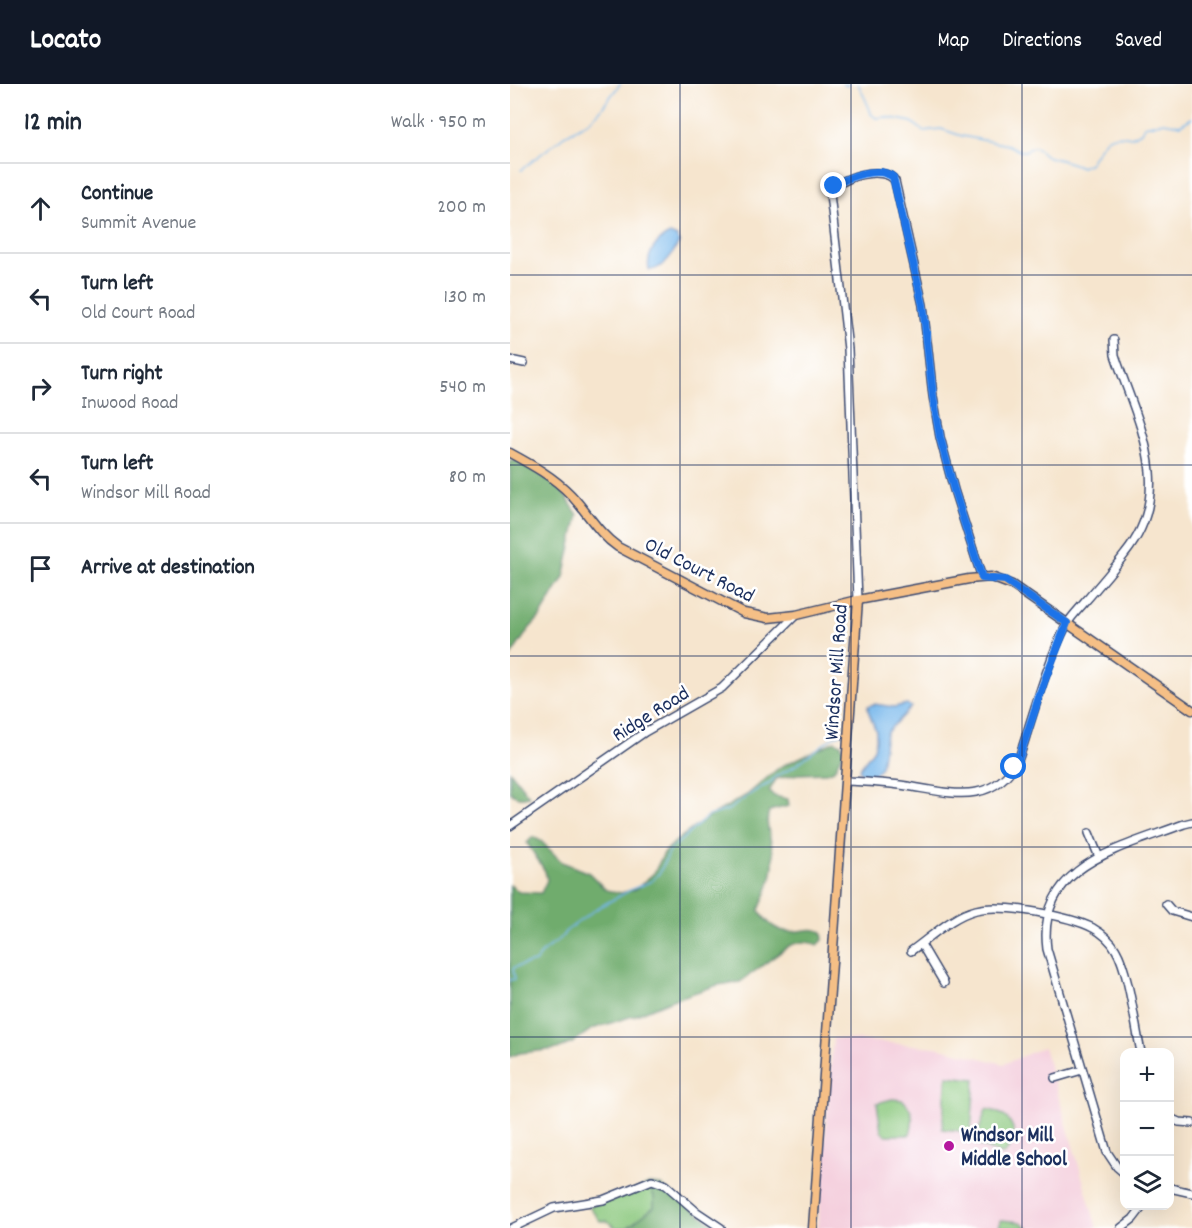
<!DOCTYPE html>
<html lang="en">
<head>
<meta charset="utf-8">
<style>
	:root { --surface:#fff; --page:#f2f2f3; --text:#1f2937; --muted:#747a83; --line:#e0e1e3; --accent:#111827 }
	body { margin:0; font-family:Dekko,sans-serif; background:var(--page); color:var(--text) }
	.controls { position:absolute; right:18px; bottom:18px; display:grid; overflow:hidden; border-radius:12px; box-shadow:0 6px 24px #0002 }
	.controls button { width:54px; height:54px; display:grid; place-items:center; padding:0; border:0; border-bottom:2px solid var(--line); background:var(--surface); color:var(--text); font:30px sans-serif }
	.stop { position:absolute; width:18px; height:18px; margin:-14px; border:4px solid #1a73e8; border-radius:50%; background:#fff }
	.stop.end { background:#1a73e8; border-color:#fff; box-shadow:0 2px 6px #0008 }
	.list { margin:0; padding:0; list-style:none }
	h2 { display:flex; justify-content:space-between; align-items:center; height:78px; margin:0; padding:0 24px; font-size:26px }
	h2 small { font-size:20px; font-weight:400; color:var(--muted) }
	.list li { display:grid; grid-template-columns:39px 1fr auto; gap:18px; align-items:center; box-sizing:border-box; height:90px; padding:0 24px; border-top:2px solid var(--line) }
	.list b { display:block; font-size:22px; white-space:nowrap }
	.list p { margin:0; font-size:20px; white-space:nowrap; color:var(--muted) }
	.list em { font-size:20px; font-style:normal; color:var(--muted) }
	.icon { flex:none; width:33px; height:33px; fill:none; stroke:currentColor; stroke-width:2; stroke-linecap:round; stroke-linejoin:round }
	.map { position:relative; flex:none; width:682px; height:1144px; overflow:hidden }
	header { display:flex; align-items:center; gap:36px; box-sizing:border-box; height:84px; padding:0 30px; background:var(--accent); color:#fff }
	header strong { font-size:28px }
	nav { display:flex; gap:33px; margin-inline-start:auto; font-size:21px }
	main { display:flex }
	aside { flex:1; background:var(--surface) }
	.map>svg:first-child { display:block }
	.built { fill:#f4cfdd }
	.green { fill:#8bc87e; stroke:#537c6e; stroke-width:1.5 }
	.forest { fill:#70ac6d; stroke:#466e66; stroke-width:1.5 }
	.water { fill:#77b7eb; stroke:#4973a4; stroke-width:1.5 }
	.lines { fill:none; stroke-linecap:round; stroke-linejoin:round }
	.stream { stroke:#77b7eb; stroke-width:1.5 }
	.minor-casing { stroke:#3c4a6f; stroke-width:10 }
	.major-casing { stroke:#3c4a6f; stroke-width:11 }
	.minor { stroke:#fff; stroke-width:7 }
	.major { stroke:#f5bf86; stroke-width:8 }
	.route { stroke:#1a73e8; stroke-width:8 }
	.grid { fill:none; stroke:#1b2f5e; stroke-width:1.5; stroke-opacity:0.55 }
	.poi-dot { fill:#b5179e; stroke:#fff; stroke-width:2 }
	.labels { text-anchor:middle; stroke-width:5; stroke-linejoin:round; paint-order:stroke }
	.street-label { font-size:21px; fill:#1b2f5e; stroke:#fff }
	.poi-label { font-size:21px; font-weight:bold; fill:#1b2f5e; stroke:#fff; text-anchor:start }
</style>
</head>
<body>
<header>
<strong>Locato</strong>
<nav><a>Map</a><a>Directions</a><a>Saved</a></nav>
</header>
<main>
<aside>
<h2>12 min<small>Walk · 950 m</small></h2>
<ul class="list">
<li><svg class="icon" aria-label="ahead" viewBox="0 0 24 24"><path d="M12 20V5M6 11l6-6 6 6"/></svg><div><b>Continue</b><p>Summit Avenue</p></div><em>200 m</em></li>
<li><svg class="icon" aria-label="left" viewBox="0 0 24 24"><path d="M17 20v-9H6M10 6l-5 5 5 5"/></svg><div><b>Turn left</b><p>Old Court Road</p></div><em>130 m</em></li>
<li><svg class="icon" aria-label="right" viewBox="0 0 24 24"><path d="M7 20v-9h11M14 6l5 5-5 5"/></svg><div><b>Turn right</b><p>Inwood Road</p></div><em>540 m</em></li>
<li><svg class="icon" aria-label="left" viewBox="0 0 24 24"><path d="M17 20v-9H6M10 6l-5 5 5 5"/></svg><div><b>Turn left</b><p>Windsor Mill Road</p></div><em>80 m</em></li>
<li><svg class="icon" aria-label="arrive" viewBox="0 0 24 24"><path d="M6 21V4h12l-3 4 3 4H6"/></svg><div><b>Arrive at destination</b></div></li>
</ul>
</aside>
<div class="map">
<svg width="682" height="1144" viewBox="0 0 682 1144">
	<rect width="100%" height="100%" fill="#fff"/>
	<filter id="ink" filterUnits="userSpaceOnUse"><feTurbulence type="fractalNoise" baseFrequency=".0167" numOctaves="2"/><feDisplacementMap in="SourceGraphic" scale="12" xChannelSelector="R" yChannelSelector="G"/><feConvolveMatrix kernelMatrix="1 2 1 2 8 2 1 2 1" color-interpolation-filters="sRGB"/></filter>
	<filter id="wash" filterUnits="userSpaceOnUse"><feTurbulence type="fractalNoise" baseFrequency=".008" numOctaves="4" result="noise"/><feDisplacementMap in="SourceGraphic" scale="24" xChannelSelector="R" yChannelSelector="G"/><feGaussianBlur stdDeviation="1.35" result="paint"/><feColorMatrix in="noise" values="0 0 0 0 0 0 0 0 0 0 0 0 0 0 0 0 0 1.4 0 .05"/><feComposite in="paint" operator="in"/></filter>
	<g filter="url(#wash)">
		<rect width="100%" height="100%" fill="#f6e5ce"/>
		<path class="built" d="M323,954L426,963L494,980L534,963L587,1144H308Z"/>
		<path class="green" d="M437,992L465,995L461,1048L432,1045Z
			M382,1015L393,1016C404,1027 404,1037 400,1051H375L371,1047L367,1019Z
			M476,1025C502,1030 514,1050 493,1071L468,1061L466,1055Z
			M139,1100L144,1113V1123L117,1144H106L97,1137H90L79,1122L101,1116Z
			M491,1136L511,1138L518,1144H489Z"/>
		<path class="forest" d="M0,376L13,378L51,405L68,431L54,493L30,533L19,545L0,573Z
			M325,657L331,660L334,667L324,686L317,689L288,690L266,695L259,707L264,712L278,715L279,722L259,727C254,741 262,756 263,770C265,789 257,808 249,826C258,841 269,850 288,847C297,846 304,844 312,848L313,856L308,861C296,857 291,857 279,862L230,898L208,901L162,916L126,931L82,945L62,959L47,965L10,969L0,973V801L9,808L31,809L37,796L35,787L17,759L23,753L31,757L52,778L79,789L96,806L111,809L126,805L144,789L154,769L166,757L197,734L237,711L270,683Z
			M0,687L19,712C11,714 6,714 0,708Z
			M139,1100L151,1101L208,1144H117L144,1123V1113Z"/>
		<path class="water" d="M160,150L167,153L169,158C163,170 153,186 139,186C136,171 146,156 160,150Z
			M364,620L384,623L397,620L401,623L376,649L371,683L363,691L352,690L349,685L364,665L366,656V647L358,626V622Z"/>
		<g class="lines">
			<path class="stream" d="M333,0L337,2L338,0
				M348,0C351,6 361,26 361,30L366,34L376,33L402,38L413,47L431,45L452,52L498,61L510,67H515L523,63C530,64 532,71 539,73C550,76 561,78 571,83L580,79C593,58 595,47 622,53L631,48L634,42L654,38L670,41L682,34
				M11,86L54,52L79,37L89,28L110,0
				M0,896L5,895L3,885L5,883L25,878L34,867L51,854L56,847L86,825L122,805L142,797L150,788L160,766L198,732L218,726L245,707L260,699L265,693L283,683L323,653L334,648"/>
		</g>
	</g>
	<g filter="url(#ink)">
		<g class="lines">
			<g class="minor-casing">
				<path id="minor" d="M0,276L14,279
					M348,516L338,265L320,110C326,93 375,80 385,97L413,221L423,312L430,353L444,406L472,494
					M336,697C356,698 377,699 397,702C441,709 483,723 509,674C523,632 536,580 557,540C561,533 568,526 574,519C588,503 602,487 615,470C667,406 627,337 605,271L604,256
					M0,742L135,648L212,604L286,531
					M579,749L589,773
					M656,820L662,827L682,833
					M411,860L434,899
					M401,867C421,853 442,832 466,826C492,819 559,832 583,844C592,849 601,857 606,866C619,888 625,942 631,968
					M545,994L572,986
					M660,1034L669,1038L682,1039
					M614,1089L607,1083L597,1068L537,865C526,780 612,764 674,740L682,738
					M660,1104L682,1109
					M2,1144L44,1124L93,1116L142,1096L156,1101L187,1128L211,1144
					M611,1144L623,1135L633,1122"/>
			</g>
			<g class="major-casing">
				<path id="major" d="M0,369C22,381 44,393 61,411C78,429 88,449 108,463L234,529L258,534L286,531L348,516L459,495L481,493L502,501L682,626
					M303,1144L348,516"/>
			</g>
			<use href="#minor" class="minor"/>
			<use href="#major" class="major"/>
		</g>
	</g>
	<g class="lines" filter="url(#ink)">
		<path class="route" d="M324,102C338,93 368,81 383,93L413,221L423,312L430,353L444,406L472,494L495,496L557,539L534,598L509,674L504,683"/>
	</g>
	<path class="grid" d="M170,0V1144M341,0V1144M512,0V1144M0,191H682M0,381H682M0,572H682M0,763H682M0,953H682"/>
	<circle class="poi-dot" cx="439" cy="1062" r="6"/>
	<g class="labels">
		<g class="street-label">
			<text transform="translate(190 485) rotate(27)" y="7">Old Court Road</text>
			<text transform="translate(325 588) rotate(-86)" y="7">Windsor Mill Road</text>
			<text transform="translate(140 629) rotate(-32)" y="7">Ridge Road</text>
		</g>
		<g class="poi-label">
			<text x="451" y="1057">Windsor Mill<tspan x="451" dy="24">Middle School</tspan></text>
		</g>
	</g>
</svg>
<div class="controls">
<button>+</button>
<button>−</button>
<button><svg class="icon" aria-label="layers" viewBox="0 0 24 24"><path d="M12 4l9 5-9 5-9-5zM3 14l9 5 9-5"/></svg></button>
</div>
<div class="stop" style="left:504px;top:683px"></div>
<div class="stop end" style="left:324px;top:102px"></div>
</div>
</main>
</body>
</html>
